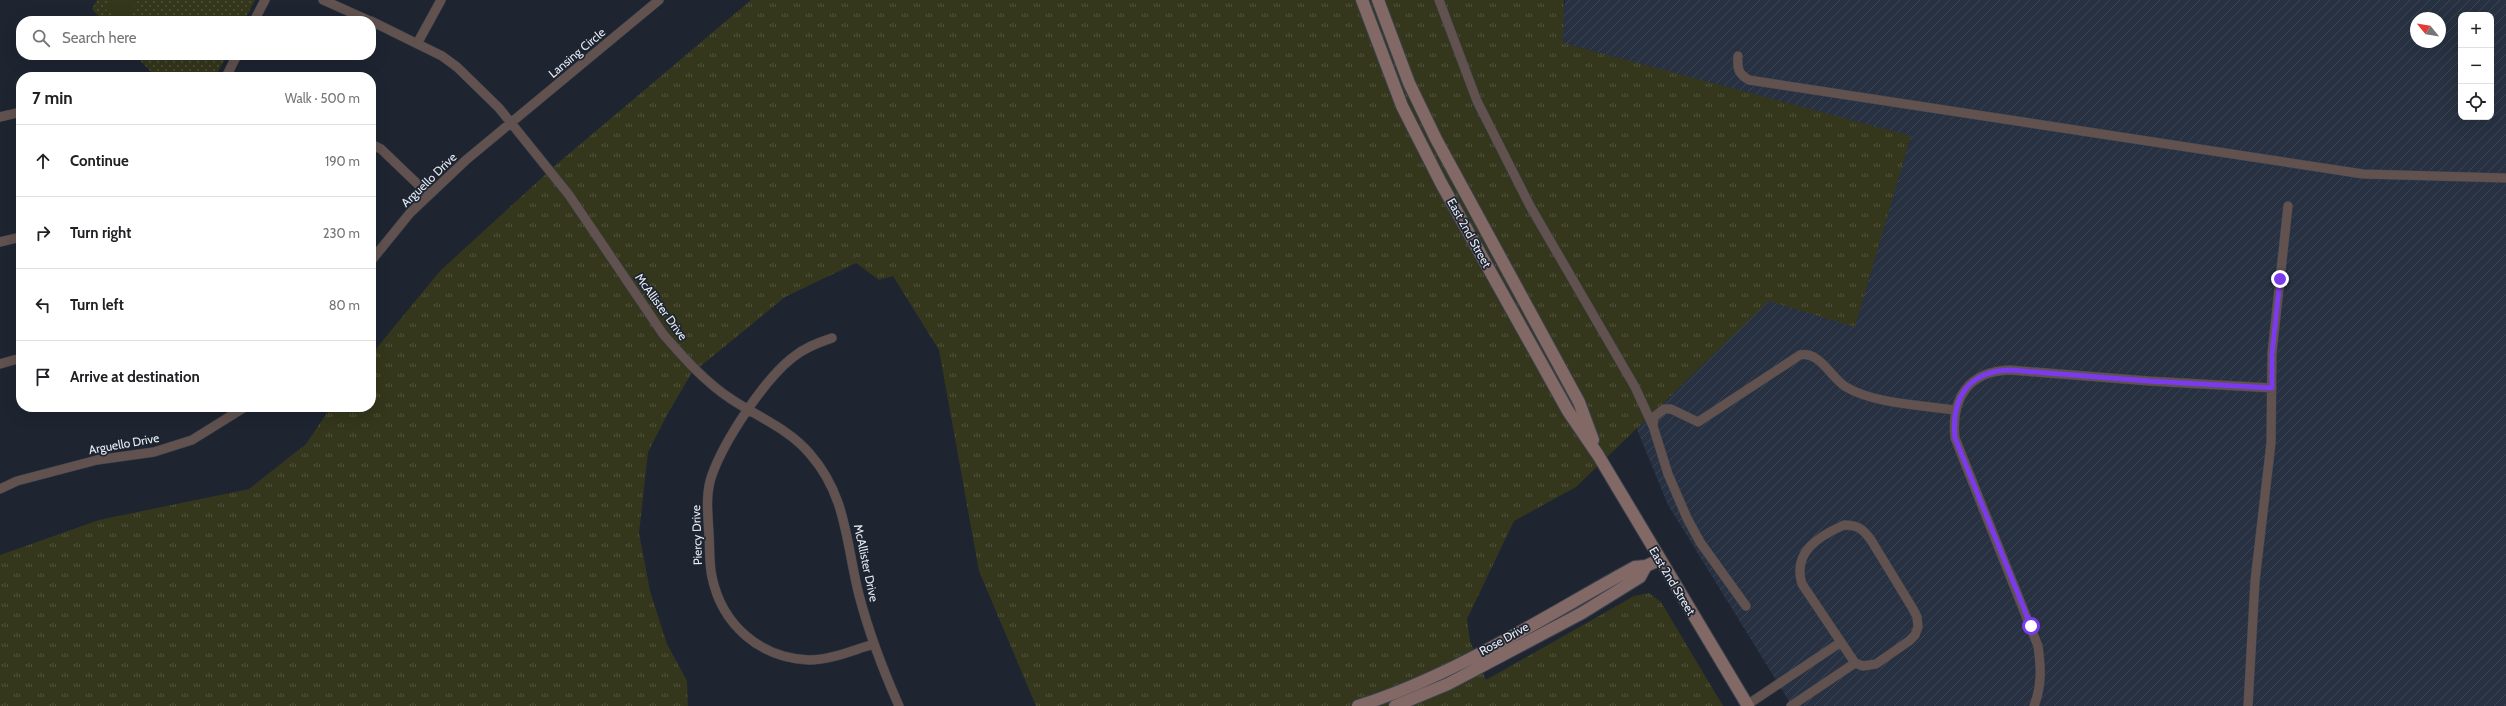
<!DOCTYPE html>
<html lang="en">
<head>
<meta charset="utf-8">
<style>
	:root { --surface:#fff; --page:#f6f6f6; --text:#202124; --muted:#757577; --line:#e0e0e0 }
	body { margin:0; font-family:Cabin,sans-serif; background:var(--page); color:var(--text) }
	.controls { position:absolute; right:12px; top:12px; display:grid; overflow:hidden; border-radius:8px; box-shadow:0 4px 16px #0002 }
	.controls button { width:36px; height:36px; display:grid; place-items:center; padding:0; border:0; border-bottom:1px solid var(--line); background:var(--surface); color:var(--text); font:20px sans-serif }
	.compass { position:absolute; left:2410px; top:12px; width:36px; height:36px; border-radius:50%; background:var(--surface); box-shadow:0 4px 16px #0002; rotate:300deg }
	.stop { position:absolute; width:12px; height:12px; margin:-9px; border:3px solid #7c3aed; border-radius:50%; background:#fff }
	.stop.end { background:#7c3aed; border-color:#fff; box-shadow:0 1px 4px #0008 }
	.list { margin:0; padding:0; list-style:none }
	h2 { display:flex; justify-content:space-between; align-items:center; height:52px; margin:0; padding:0 16px; font-size:17px }
	h2 small { font-size:13px; font-weight:400; color:var(--muted) }
	.list li { display:grid; grid-template-columns:26px 1fr auto; gap:12px; align-items:center; box-sizing:border-box; height:72px; padding:0 16px; border-top:1px solid var(--line) }
	.list b { display:block; font-size:15px; white-space:nowrap }
	.list em { font-size:13px; font-style:normal; color:var(--muted) }
	.icon { flex:none; width:22px; height:22px; fill:none; stroke:currentColor; stroke-width:2; stroke-linecap:round; stroke-linejoin:round }
	.map { position:relative; flex:none; width:2506px; height:706px; overflow:hidden }
	.search { position:absolute; background:var(--surface); box-shadow:0 4px 16px #0002; left:16px; top:16px; width:360px; height:44px; display:flex; align-items:center; gap:10px; box-sizing:border-box; padding:0 14px; border-radius:16px; color:var(--muted); font-size:15px }
	.panel { position:absolute; background:var(--surface); box-shadow:0 4px 16px #0002; left:16px; top:72px; width:360px; height:340px; border-radius:16px }
	.map>svg:first-child { display:block }
	.industrial { fill:url(#industrial-furrows); fill-rule:evenodd }
	.grass { fill:url(#grass-tufts) }
	.park { fill:url(#park-dots) }
	.garden { fill:#34371b }
	.lines { fill:none; stroke-linecap:round; stroke-linejoin:round }
	.street-casing { stroke:#3a414c; stroke-width:10 }
	.secondary-casing { stroke:#3a414c; stroke-width:14 }
	.street { stroke:#61514f; stroke-width:9 }
	.secondary { stroke:#836966; stroke-width:12 }
	.route { stroke:#7c3aed; stroke-width:5 }
	.labels { text-anchor:middle; stroke-width:3.5; stroke-linejoin:round; paint-order:stroke }
	.street-label { font-size:12px; fill:#e8edf5; stroke:#1e2531 }
</style>
</head>
<body>
<div class="map">
<svg width="2506" height="706" viewBox="0 0 2506 706">
	<defs>
		<pattern id="industrial-furrows" width="10" height="10" patternUnits="userSpaceOnUse"><rect width="10" height="10" fill="#273141"/><path d="M-1 1l2-2M0 10L10 0M9 11l2-2" fill="none" stroke="#3c4554"/></pattern>
		<pattern id="grass-tufts" width="24" height="20" patternUnits="userSpaceOnUse"><rect width="24" height="20" fill="#34371b"/><path d="M3 7l-1-3M5 7V3M7 7l1-3M15 17l-1-3M17 17v-4M19 17l1-3" fill="none" stroke="#51543d"/></pattern>
		<pattern id="park-dots" width="8" height="8" patternUnits="userSpaceOnUse"><rect width="8" height="8" fill="#34371b"/><path d="M2 2h.1M6 6h.1" fill="none" stroke="#51543d" stroke-width="1.8" stroke-linecap="round"/></pattern>
	</defs>
	<rect width="100%" height="100%" fill="#1e2531"/>
	<path class="industrial" d="M1565,0H2506V706H1792L1668,505L1605,352L1559,51ZM2461,15H2491V117H2461ZM2416,18H2440V42H2416Z"/>
	<path class="grass" d="M751,0H1564L1563,43L1911,136L1855,327L1769,301L1576,487L1514,521L1467,619L1470,641L1486,680L1634,596L1649,593L1661,602L1723,706H1036L979,571L939,350L893,276L879,280L856,263L785,297L691,374L667,415L648,452L639,533L650,591L667,644L687,681L688,706H0V555L99,520L249,489L306,444L331,407H371V355L440,271L558,163Z"/>
	<path class="park" d="M97,0H255L244,21H103L92,9Z
		M135,55H227L215,77H156Z"/>
	<path class="garden" d="M112,0H139L123,21L105,9Z"/>
	<g class="lines">
		<g class="street-casing">
			<path id="street" d="M323,0L370,21
				M1439,0L1477,101L1530,206L1635,387L1653,426L1668,474L1687,518L1700,542L1746,606
				M254,21L265,0
				M371,21L442,56L457,67L499,108L569,195L663,334C684,358 705,382 731,399C758,417 789,429 810,454C847,496 846,544 859,595C869,633 883,670 899,706
				M418,42L441,0
				M1738,56C1737,68 1738,74 1749,80L2363,174L2506,178
				M226,77L237,55
				M0,117L21,112
				M371,144L381,149L429,195
				M0,242L21,237
				M371,261L410,213L466,160L659,0
				M832,338C817,343 804,348 792,358C764,380 724,441 712,475C705,494 708,515 709,535C710,548 709,564 712,577C722,625 760,658 809,660C831,660 853,650 874,644
				M0,364L21,358
				M1653,426L1654,417L1664,409H1671L1698,422L1800,355C1820,351 1831,378 1846,387C1875,404 1921,405 1955,410
				M0,489L17,481L97,460L154,452L192,440L245,407
				M1844,525C1858,525 1863,529 1871,540L1913,609L1917,617L1918,627L1915,635L1909,641L1876,664L1863,666L1855,663L1802,584C1792,552 1819,536 1844,525Z
				M1747,705L1841,642
				M1791,706L1855,663
				M2034,706C2042,686 2041,667 2038,646L1955,438C1951,399 1968,371 2010,370L2149,381L2272,388
				M2248,706L2255,581L2271,443L2272,353L2288,206"/>
		</g>
		<g class="secondary-casing">
			<path id="secondary" d="M1362,0L1402,106L1441,183L1568,411L1598,455L1748,706
				M1378,0L1409,83L1436,139L1579,402L1593,440
				M1358,706C1456,675 1545,616 1635,567L1646,566L1659,560
				M1395,706L1448,684L1582,613L1640,577L1646,566"/>
		</g>
		<use href="#street" class="street"/>
		<use href="#secondary" class="secondary"/>
	</g>
	<g class="lines">
		<path class="route" d="M2031,626L1955,438C1951,398 1968,371 2010,370L2149,381L2272,388V354L2280,279"/>
	</g>
	<g class="labels">
		<g class="street-label">
			<text transform="translate(577 53) rotate(-40)" y="4">Lansing Circle</text>
			<text transform="translate(429 180) rotate(-44)" y="4">Arguello Drive</text>
			<text transform="translate(1469 233) rotate(61)" y="4">East 2nd Street</text>
			<text transform="translate(661 307) rotate(54)" y="4">McAllister Drive</text>
			<text transform="translate(124 444) rotate(-10)" y="4">Arguello Drive</text>
			<text transform="translate(697 535) rotate(-92)" y="4">Piercy Drive</text>
			<text transform="translate(866 563) rotate(78)" y="4">McAllister Drive</text>
			<text transform="translate(1672 581) rotate(59)" y="4">East 2nd Street</text>
			<text transform="translate(1504 639) rotate(-29)" y="4">Rose Drive</text>
		</g>
	</g>
</svg>
<div class="controls">
<button>+</button>
<button>−</button>
<button><svg class="icon" aria-label="locate" viewBox="0 0 24 24"><circle cx="12" cy="12" r="6"/><path d="M12 2v4M12 18v4M2 12h4M18 12h4"/></svg></button>
</div>
<svg class="compass" viewBox="-18 -18 36 36"><path d="M0-13l5 13h-10z" fill="#e53935"/><path d="M0 13l5-13h-10z" fill="#757577"/></svg>
<div class="stop" style="left:2031px;top:626px"></div>
<div class="stop end" style="left:2280px;top:279px"></div>
<div class="search"><svg class="icon" aria-label="search" viewBox="0 0 24 24"><circle cx="10" cy="10" r="6"/><path d="M15 15l6 6"/></svg>Search here</div>
<section class="panel">
<h2>7 min<small>Walk · 500 m</small></h2>
<ul class="list">
<li><svg class="icon" aria-label="ahead" viewBox="0 0 24 24"><path d="M12 20V5M6 11l6-6 6 6"/></svg><div><b>Continue</b></div><em>190 m</em></li>
<li><svg class="icon" aria-label="right" viewBox="0 0 24 24"><path d="M7 20v-9h11M14 6l5 5-5 5"/></svg><div><b>Turn right</b></div><em>230 m</em></li>
<li><svg class="icon" aria-label="left" viewBox="0 0 24 24"><path d="M17 20v-9H6M10 6l-5 5 5 5"/></svg><div><b>Turn left</b></div><em>80 m</em></li>
<li><svg class="icon" aria-label="arrive" viewBox="0 0 24 24"><path d="M6 21V4h12l-3 4 3 4H6"/></svg><div><b>Arrive at destination</b></div></li>
</ul>
</section>
</div>
</body>
</html>
